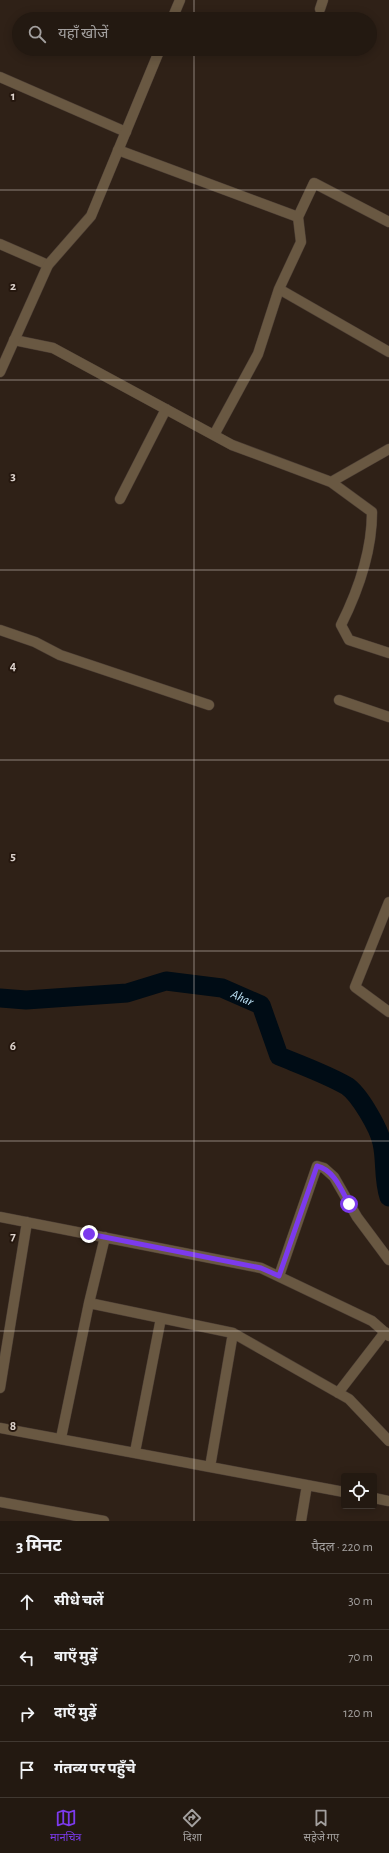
<!DOCTYPE html>
<html lang="hi">
<head>
<meta charset="utf-8">
<style>
	:root { --surface:#231911; --page:#2f261f; --text:#f1f3f6; --muted:#a3a09f; --line:#403831; --accent:#7c3aed }
	body { margin:0; font-family:"Alegreya Sans","Noto Sans Devanagari",sans-serif; background:var(--page); color:var(--text) }
	.controls { position:absolute; right:12px; bottom:12px; display:grid; overflow:hidden; border-radius:4px; box-shadow:0 2px 10px #0003 }
	.controls button { width:36px; height:36px; display:grid; place-items:center; padding:0; border:0; border-bottom:1px solid var(--line); background:var(--surface); color:var(--text); font:20px sans-serif }
	.stop { position:absolute; width:12px; height:12px; margin:-9px; border:3px solid #7c3aed; border-radius:50%; background:#fff }
	.stop.end { background:#7c3aed; border-color:#fff; box-shadow:0 1px 4px #0008 }
	.list { margin:0; padding:0; list-style:none }
	h2 { display:flex; justify-content:space-between; align-items:center; height:52px; margin:0; padding:0 16px; font-size:17px }
	h2 small { font-size:13px; font-weight:400; color:var(--muted) }
	.list li { display:grid; grid-template-columns:26px 1fr auto; gap:12px; align-items:center; box-sizing:border-box; height:56px; padding:0 16px; border-top:1px solid var(--line) }
	.list b { display:block; font-size:15px; white-space:nowrap }
	.list em { font-size:13px; font-style:normal; color:var(--muted) }
	.icon { flex:none; width:22px; height:22px; fill:none; stroke:currentColor; stroke-width:2; stroke-linecap:round; stroke-linejoin:round }
	.map { position:relative; flex:none; width:389px; height:1521px; overflow:hidden }
	.search { position:absolute; background:var(--surface); box-shadow:0 2px 10px #0003; left:12px; right:12px; top:12px; height:44px; display:flex; align-items:center; gap:10px; box-sizing:border-box; padding:0 14px; border-radius:22px; color:var(--muted); font-size:15px }
	.sheet { height:276px; background:var(--surface) }
	nav { display:flex; justify-content:space-around; align-items:center; box-sizing:border-box; height:56px; border-top:1px solid var(--line); background:var(--surface); font-size:11px; color:var(--muted) }
	nav a { display:grid; justify-items:center; gap:2px }
	nav .on { color:var(--accent) }
	.map>svg:first-child { display:block }
	.lines { fill:none; stroke-linecap:round; stroke-linejoin:round }
	.river { stroke:#000c15; stroke-width:19 }
	.minor-casing { stroke:#4b3d34; stroke-width:11 }
	.tertiary-casing { stroke:#4b3d34; stroke-width:11 }
	.minor { stroke:#695842; stroke-width:10 }
	.tertiary { stroke:#695842; stroke-width:10 }
	.route { stroke:#7c3aed; stroke-width:5 }
	.grid { fill:none; stroke:#ddd3cd; stroke-width:1; stroke-opacity:0.55 }
	.labels { text-anchor:middle; stroke-width:4; stroke-linejoin:round; paint-order:stroke }
	.water-label { font-size:13px; font-style:italic; fill:#bfe5f8; stroke:#25170e }
	.grid-label { font-size:13px; text-anchor:middle; font-weight:bold; fill:#ddd3cd; stroke:#25170e; stroke-width:4; stroke-linejoin:round; paint-order:stroke }
</style>
</head>
<body>
<div class="map">
<svg width="389" height="1521" viewBox="0 0 389 1521">
	<rect width="100%" height="100%" fill="#2f2117"/>
	<g class="lines">
		<path class="river" id="s1" d="M0,998L26,1000L127,993L166,981L222,988L261,1005L279,1056C301,1065 326,1074 347,1086C359,1094 379,1128 382,1143C386,1160 383,1180 389,1197"/>
		<g class="minor-casing">
			<path id="minor" d="M320,9L323,0
				M0,77L126,132
				M118,150L298,217L314,183L389,222
				M0,244L48,265
				M279,289L301,242L298,217
				M14,340L53,348L232,445L331,482L389,449
				M214,435L258,354L279,289L389,352
				M331,482L372,512C372,550 358,591 341,625L349,640L389,653
				M120,499L166,409
				M0,630L35,642L60,655L209,705
				M339,700L389,717
				M389,902L355,987L389,1012
				M0,1217L261,1268L372,1321L389,1336
				M279,1276L317,1166L324,1168L334,1177L357,1217L389,1260
				M89,1303L105,1237
				M233,1333L349,1399L389,1441
				M0,1388L27,1222
				M338,1393L385,1332
				M0,1428L210,1467L233,1333L89,1303L61,1438
				M135,1452L161,1318
				M210,1467L344,1492
				M374,1498L389,1501
				M0,1502L104,1521
				M301,1521L307,1485"/>
		</g>
		<g class="tertiary-casing">
			<path id="tertiary" d="M172,19L180,0
				M0,372L48,265L91,216L160,49"/>
		</g>
		<use href="#minor" class="minor"/>
		<use href="#tertiary" class="tertiary"/>
	</g>
	<g class="lines">
		<path class="route" d="M89,1234L261,1268L279,1276L317,1166C334,1170 341,1189 349,1204"/>
	</g>
	<path class="grid" d="M194,0V19M194,49V1521M0,190H389M0,380H389M0,570H389M0,760H389M0,951H389M0,1141H389M0,1331H389"/>
	<g class="labels">
		<g class="water-label">
			<text dy="5" stroke="none"><textPath href="#s1" startOffset="247">Ahar</textPath></text>
		</g>
	</g>
	<g class="grid-label">
		<text x="13" y="100">1</text>
		<text x="13" y="290">2</text>
		<text x="13" y="480">3</text>
		<text x="13" y="670">4</text>
		<text x="13" y="860">5</text>
		<text x="13" y="1050">6</text>
		<text x="13" y="1240">7</text>
		<text x="13" y="1430">8</text>
	</g>
</svg>
<div class="controls">
<button><svg class="icon" aria-label="locate" viewBox="0 0 24 24"><circle cx="12" cy="12" r="6"/><path d="M12 2v4M12 18v4M2 12h4M18 12h4"/></svg></button>
</div>
<div class="stop" style="left:349px;top:1204px"></div>
<div class="stop end" style="left:89px;top:1234px"></div>
<div class="search"><svg class="icon" aria-label="search" viewBox="0 0 24 24"><circle cx="10" cy="10" r="6"/><path d="M15 15l6 6"/></svg>यहाँ खोजें</div>
</div>
<section class="sheet">
<h2>3 मिनट<small>पैदल · 220 m</small></h2>
<ul class="list">
<li><svg class="icon" aria-label="ahead" viewBox="0 0 24 24"><path d="M12 20V5M6 11l6-6 6 6"/></svg><div><b>सीधे चलें</b></div><em>30 m</em></li>
<li><svg class="icon" aria-label="left" viewBox="0 0 24 24"><path d="M17 20v-9H6M10 6l-5 5 5 5"/></svg><div><b>बाएँ मुड़ें</b></div><em>70 m</em></li>
<li><svg class="icon" aria-label="right" viewBox="0 0 24 24"><path d="M7 20v-9h11M14 6l5 5-5 5"/></svg><div><b>दाएँ मुड़ें</b></div><em>120 m</em></li>
<li><svg class="icon" aria-label="arrive" viewBox="0 0 24 24"><path d="M6 21V4h12l-3 4 3 4H6"/></svg><div><b>गंतव्य पर पहुँचे</b></div></li>
</ul>
</section>
<nav>
<a class="on"><svg class="icon" aria-label="map" viewBox="0 0 24 24"><path d="M3 6l6-2 6 2 6-2v14l-6 2-6-2-6 2zM9 4v14M15 6v14"/></svg>मानचित्र</a>
<a><svg class="icon" aria-label="directions" viewBox="0 0 24 24"><path d="M12 3l9 9-9 9-9-9zM9 14v-3h6M13 9l2 2-2 2"/></svg>दिशा</a>
<a><svg class="icon" aria-label="saved" viewBox="0 0 24 24"><path d="M7 4h10v16l-5-4-5 4z"/></svg>सहेजे गए</a>
</nav>
</body>
</html>
